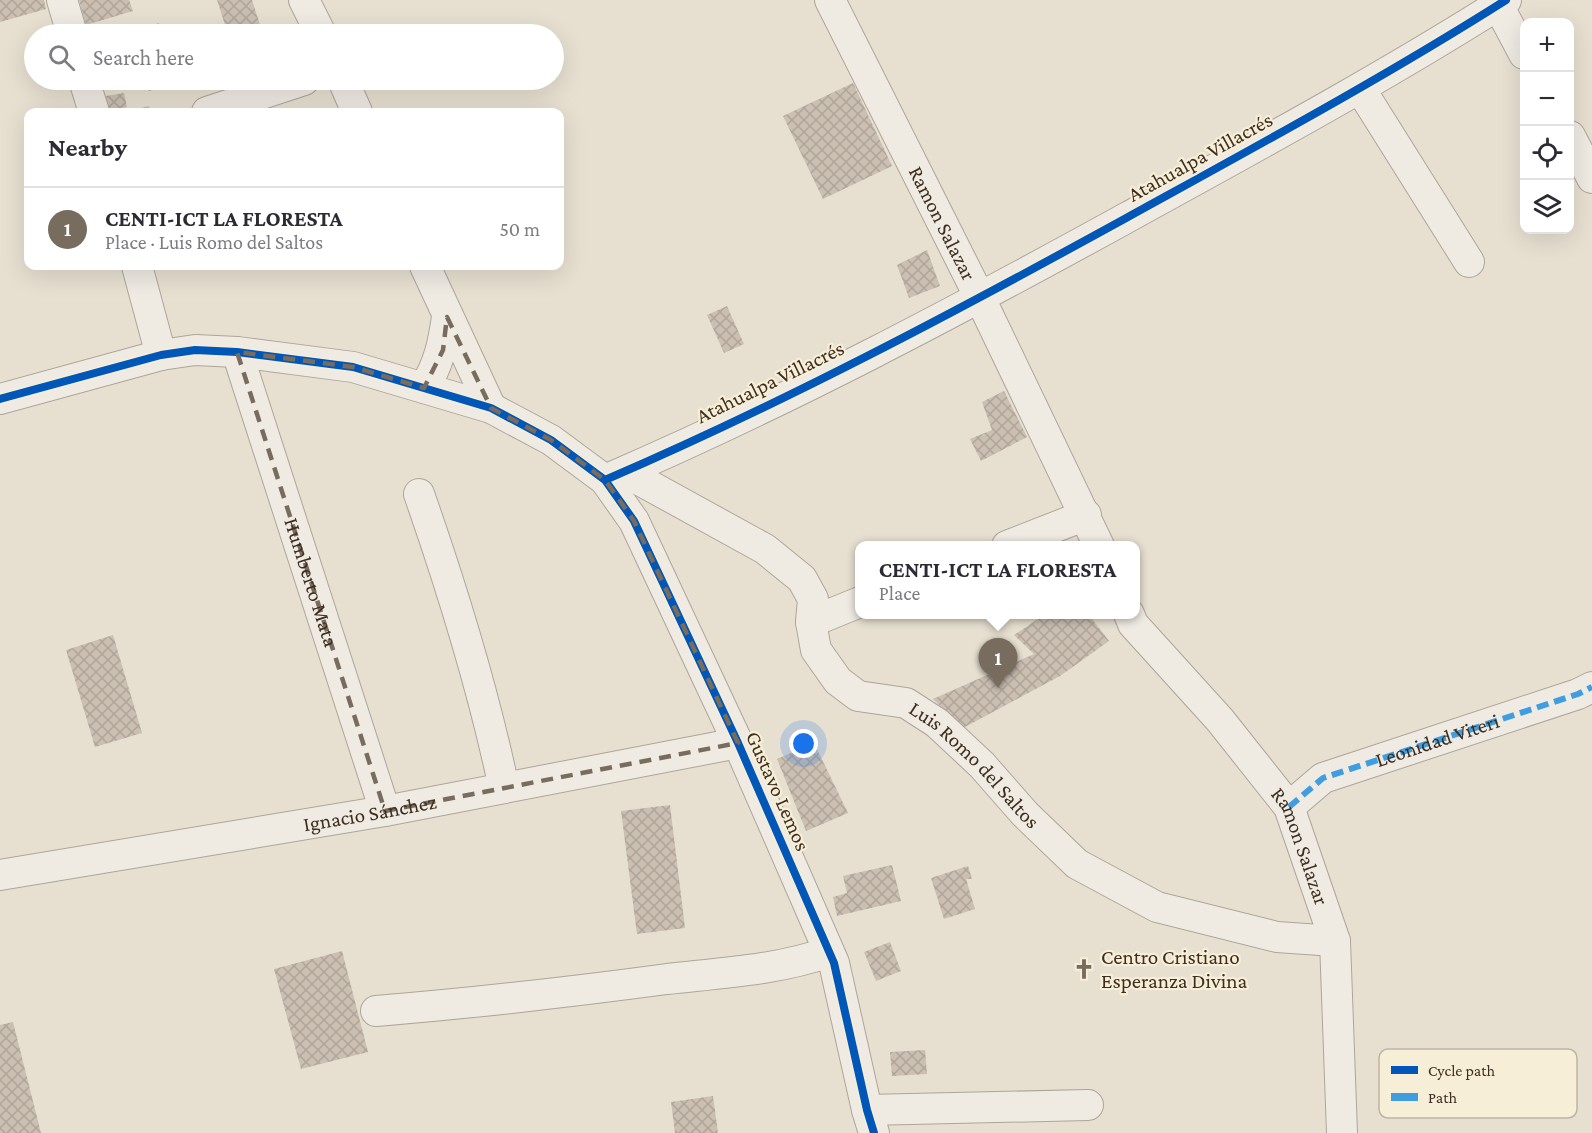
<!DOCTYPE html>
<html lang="en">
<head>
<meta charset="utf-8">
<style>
	:root { --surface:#fff; --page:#f2f2f3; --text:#2b2b33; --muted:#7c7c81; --line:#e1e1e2; --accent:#786c5e }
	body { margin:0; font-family:"Crimson Pro",serif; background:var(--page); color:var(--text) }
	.controls { position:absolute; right:18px; top:18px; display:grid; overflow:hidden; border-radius:12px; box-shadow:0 6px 24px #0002 }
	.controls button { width:54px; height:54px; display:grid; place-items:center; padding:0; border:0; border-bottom:2px solid var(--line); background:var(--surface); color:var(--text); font:30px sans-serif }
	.you { position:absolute; left:804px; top:744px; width:21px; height:21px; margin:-15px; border:4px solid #fff; border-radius:50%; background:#1a73e8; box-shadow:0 0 0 9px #1a73e833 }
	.badge { display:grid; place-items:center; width:39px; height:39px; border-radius:50%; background:var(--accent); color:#fff; font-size:20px; font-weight:700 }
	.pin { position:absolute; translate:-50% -50px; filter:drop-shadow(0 2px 3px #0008) }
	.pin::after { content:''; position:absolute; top:32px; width:21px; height:18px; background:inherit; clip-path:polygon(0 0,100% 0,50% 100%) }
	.popup { position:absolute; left:855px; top:541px; width:285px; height:78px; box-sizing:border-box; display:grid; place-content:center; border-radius:12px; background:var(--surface); filter:drop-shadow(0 2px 4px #0005); font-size:20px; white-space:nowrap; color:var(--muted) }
	.popup b { font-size:22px; color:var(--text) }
	.popup::after { content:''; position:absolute; left:50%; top:100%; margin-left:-12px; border:12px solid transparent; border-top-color:var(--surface) }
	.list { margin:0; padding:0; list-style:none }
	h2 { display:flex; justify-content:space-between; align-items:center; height:78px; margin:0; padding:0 24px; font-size:26px }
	h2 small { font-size:20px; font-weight:400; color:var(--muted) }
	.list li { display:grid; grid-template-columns:39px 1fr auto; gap:18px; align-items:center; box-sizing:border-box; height:84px; padding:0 24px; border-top:2px solid var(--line) }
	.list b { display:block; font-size:22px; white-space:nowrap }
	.list p { margin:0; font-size:20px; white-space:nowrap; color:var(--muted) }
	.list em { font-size:20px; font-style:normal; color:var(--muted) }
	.icon { flex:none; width:33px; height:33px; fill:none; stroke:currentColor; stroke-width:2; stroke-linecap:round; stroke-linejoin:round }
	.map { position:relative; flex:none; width:1592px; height:1133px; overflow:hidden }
	.search { position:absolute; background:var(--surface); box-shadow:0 6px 24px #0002; left:24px; top:24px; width:540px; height:66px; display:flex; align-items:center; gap:15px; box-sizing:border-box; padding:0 21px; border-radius:33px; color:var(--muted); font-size:22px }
	.panel { position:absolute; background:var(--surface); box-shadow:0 6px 24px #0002; left:24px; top:108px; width:540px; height:162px; border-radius:12px }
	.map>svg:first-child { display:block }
	.building { fill:url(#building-cross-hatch) }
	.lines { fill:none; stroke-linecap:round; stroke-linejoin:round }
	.minor-casing { stroke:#ada599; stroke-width:32 }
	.minor { stroke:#efebe3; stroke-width:30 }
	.quiet { stroke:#3f9de0; stroke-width:6; stroke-dasharray:12 6; stroke-linecap:butt }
	.cycleway-casing { stroke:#f7eed8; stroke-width:11 }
	.cycleway { stroke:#0057b8; stroke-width:8 }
	.marked { fill:none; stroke:#786c5e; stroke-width:4.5; stroke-dasharray:12 8; stroke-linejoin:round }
	.labels { text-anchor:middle; stroke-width:4.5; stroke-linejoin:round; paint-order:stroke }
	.street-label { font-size:21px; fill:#3d2e20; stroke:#f7eed8 }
	.poi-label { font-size:21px; fill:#3d2e20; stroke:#f7eed8; text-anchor:start }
	.key { fill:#f7eed8; stroke:#bfb4a1; stroke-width:1.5 }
	.key-label { font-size:16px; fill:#3d2e20 }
</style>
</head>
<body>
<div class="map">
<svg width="1592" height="1133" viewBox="0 0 1592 1133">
	<defs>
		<pattern id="building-cross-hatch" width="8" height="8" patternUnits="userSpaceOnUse" patternTransform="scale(1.5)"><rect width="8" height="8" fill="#cbbfb2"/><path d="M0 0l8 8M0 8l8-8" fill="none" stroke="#afa499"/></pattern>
	</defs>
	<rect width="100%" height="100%" fill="#e7e0d1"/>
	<path class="building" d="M0,0H44L46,9L0,22Z
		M79,0H129L133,11L86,25Z
		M217,0H252L263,34H228Z
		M159,23L163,34H130Z
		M103,80H124L105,90Z
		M144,80H178L149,91Z
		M853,83L892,166L823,199L783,116Z
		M124,93L127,107L109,111L106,96Z
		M149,106L151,112H128Z
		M927,250L940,286L909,298L897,265Z
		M727,306L744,344L724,353L707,315Z
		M1004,391L1027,437L981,461L970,439L992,430L982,402Z
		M1044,615H1089L1109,641L1060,676L963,728L933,699L1034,654L1014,635Z
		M113,635L142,733L95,747L66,650Z
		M814,743L848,813L806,831L777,759Z
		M670,805L685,928L637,934L621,811Z
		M892,865L901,901L837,916L833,897L847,893L843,876Z
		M968,866L972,879H966L975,909L944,919L931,878Z
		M890,942L901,971L876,981L864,952Z
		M342,951L368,1052L301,1069L274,969Z
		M13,1022L41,1133H0V1025Z
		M925,1050L927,1074L892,1076L890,1052Z
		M713,1096L718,1133H675L671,1102Z"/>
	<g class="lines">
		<g class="minor-casing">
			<g id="minor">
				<path d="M62,0L72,34"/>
				<path d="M304,0L321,34"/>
				<path id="s1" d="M830,0L980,298L1099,546"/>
				<path d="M1498,5L1524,54"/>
				<path d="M84,80L94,112"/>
				<path d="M343,80L357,112"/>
				<path d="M1361,90L1469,262"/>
				<path d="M207,112L304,80"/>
				<path d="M1570,136L1592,178"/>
				<path d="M137,266L161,355"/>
				<path d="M425,266L491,408"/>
				<path id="s2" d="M237,352L385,811"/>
				<path d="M424,388C439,364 443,344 447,317"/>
				<path d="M0,399L161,355L195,350L237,352L353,367L491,408L551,440L605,480L634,521L738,743L834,963L867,1110L874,1133"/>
				<path id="s3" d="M625,472L765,549L802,579L813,599L811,622L816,650L838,681L858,696L906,703L937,723L982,765L1025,814L1077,864L1157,907L1277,937L1335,941"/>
				<path d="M605,480C784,403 957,311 1128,217C1255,147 1383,78 1506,0"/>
				<path d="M419,494C453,591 483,688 504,788"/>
				<path d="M1007,546L1086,515"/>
				<path id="s4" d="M1129,614L1133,624L1220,720L1289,807L1335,941L1342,1133"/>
				<path d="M811,622L860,602"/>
				<path id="s5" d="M1289,807L1323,778L1578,694L1592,687"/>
				<path id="s6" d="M0,875L385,811L738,743"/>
				<path d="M376,1011C473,1003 570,992 667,979C721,973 778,970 829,952"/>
				<path d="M867,1110L1088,1105"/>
			</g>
		</g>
		<use href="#minor" class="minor"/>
		<path class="quiet" d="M1289,807L1323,778L1578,694L1592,687"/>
		<g class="cycleway-casing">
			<path id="cycleway" d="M0,399L161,355L195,350L237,352L353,367L491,408L551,440L605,480L634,521L738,743L834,963L867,1110L874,1133
				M605,480C784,403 957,311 1128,217C1255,147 1383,78 1506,0"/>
		</g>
		<use href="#cycleway" class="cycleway"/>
	</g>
	<path class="marked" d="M447,317L491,408L551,440L605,480L634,521L738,743L385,811L237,352L353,367L424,388L443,350Z"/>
	<defs>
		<g id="church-bare" transform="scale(1.62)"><path d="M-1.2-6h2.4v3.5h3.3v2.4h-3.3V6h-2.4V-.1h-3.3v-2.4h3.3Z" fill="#786c5e" stroke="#f7eed8" stroke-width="2.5" paint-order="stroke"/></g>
	</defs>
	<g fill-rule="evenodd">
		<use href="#church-bare" x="1084" y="969"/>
	</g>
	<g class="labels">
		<g class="street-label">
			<text transform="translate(1200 157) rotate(-29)" y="7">Atahualpa Villacrés</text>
			<text dy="7" stroke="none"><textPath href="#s1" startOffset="250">Ramon Salazar</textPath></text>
			<text transform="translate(770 382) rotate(-26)" y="7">Atahualpa Villacrés</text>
			<text dy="7" stroke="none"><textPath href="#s2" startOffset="242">Humberto Mata</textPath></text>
			<text dy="7" stroke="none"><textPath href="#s5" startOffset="165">Leonidad Viteri</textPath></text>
			<text dy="7" stroke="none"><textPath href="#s3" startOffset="486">Luis Romo del Saltos</textPath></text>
			<text transform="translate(778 791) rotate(66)" y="7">Gustavo Lemos</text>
			<text dy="7" stroke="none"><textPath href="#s6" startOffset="375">Ignacio Sánchez</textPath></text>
			<text dy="7" stroke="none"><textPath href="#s4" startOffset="292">Ramon Salazar</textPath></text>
		</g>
		<g class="poi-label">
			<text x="1101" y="964">Centro Cristiano<tspan x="1101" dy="24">Esperanza Divina</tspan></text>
		</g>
	</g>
	<rect x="1379" y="1049" width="198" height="69" rx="9" class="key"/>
	<rect x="1391" y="1066" width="27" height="8" fill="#0057b8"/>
	<rect x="1391" y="1093" width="27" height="8" fill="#3f9de0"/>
	<g class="key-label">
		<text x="1428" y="1076">Cycle path</text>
		<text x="1428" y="1103">Path</text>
	</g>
</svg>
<div class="controls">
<button>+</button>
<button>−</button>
<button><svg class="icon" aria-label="locate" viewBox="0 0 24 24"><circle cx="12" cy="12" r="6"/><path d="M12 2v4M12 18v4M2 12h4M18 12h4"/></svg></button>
<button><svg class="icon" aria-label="layers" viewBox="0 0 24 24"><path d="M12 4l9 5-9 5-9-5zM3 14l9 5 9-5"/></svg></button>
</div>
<div class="you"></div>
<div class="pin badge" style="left:998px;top:688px">1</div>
<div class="popup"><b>CENTI-ICT LA FLORESTA</b>Place</div>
<div class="search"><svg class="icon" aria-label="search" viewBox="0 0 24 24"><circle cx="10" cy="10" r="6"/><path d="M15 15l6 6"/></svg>Search here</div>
<section class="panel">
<h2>Nearby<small></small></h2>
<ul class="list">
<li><span class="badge">1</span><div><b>CENTI-ICT LA FLORESTA</b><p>Place · Luis Romo del Saltos</p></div><em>50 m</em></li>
</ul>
</section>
</div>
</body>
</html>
